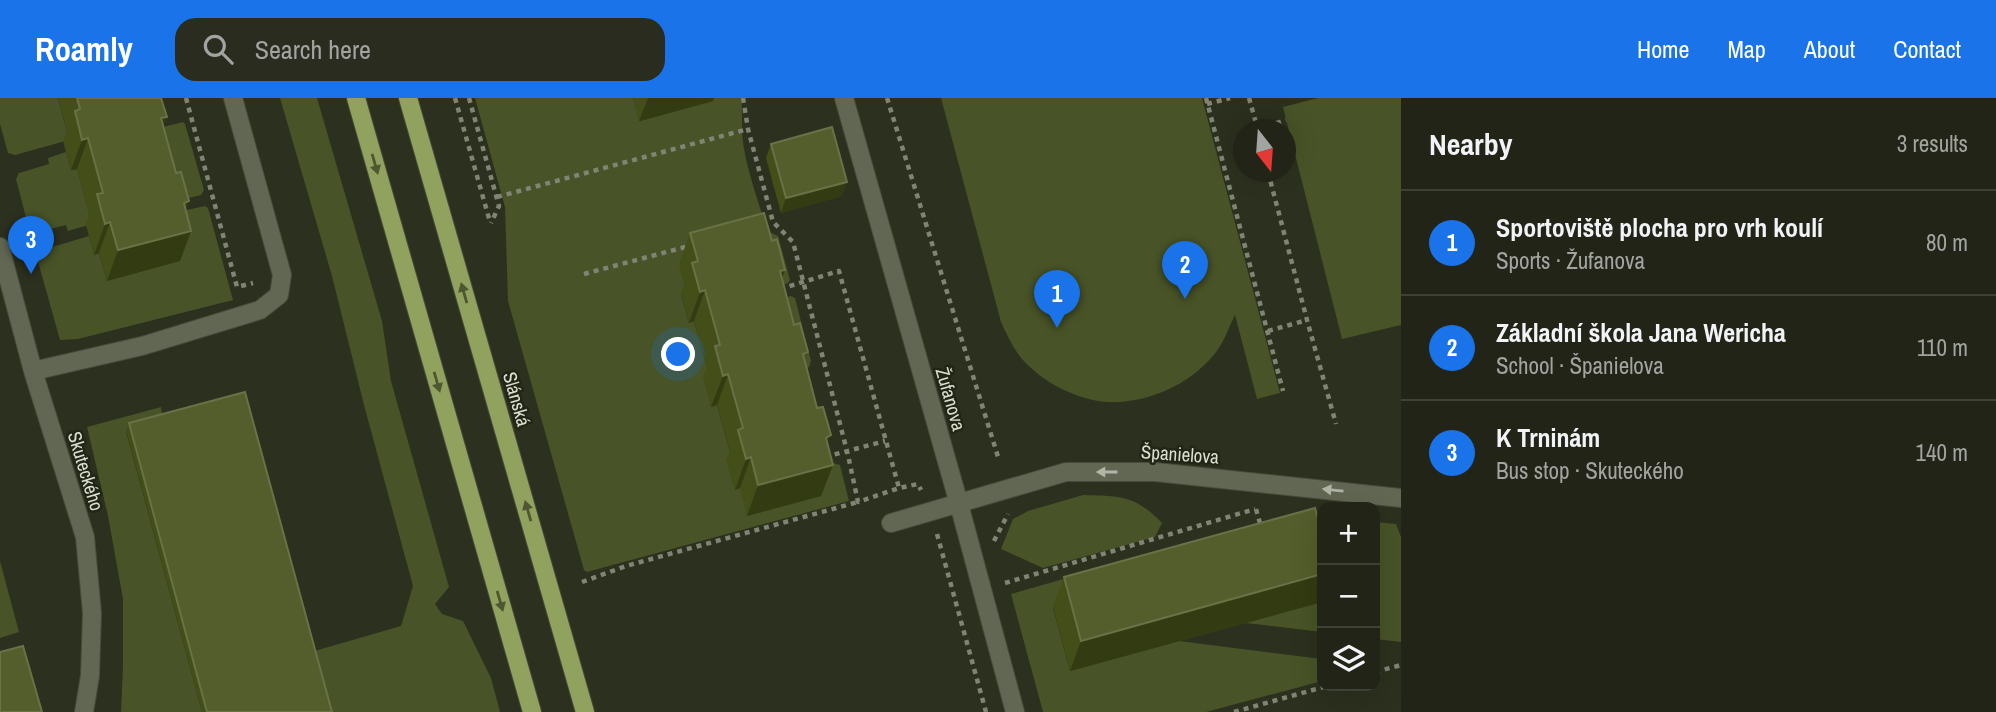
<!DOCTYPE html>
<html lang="en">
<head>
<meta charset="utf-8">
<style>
	:root { --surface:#212416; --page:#292c1f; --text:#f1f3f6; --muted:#a2a4a1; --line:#3e4135; --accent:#1a73e8 }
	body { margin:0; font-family:"Archivo Narrow",sans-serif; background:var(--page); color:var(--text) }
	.controls { position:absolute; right:21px; bottom:21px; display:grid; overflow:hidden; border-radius:14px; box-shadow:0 7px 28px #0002 }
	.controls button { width:63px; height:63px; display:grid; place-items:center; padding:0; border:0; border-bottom:2px solid var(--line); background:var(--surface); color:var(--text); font:35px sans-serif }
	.compass { position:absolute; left:1233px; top:21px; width:63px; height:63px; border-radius:50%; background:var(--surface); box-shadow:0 7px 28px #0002; rotate:163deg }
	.you { position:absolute; left:679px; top:257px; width:24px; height:24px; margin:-18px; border:5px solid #fff; border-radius:50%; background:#1a73e8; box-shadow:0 0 0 10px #1a73e833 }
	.badge { display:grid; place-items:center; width:46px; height:46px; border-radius:50%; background:var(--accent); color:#fff; font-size:23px; font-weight:700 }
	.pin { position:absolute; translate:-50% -58px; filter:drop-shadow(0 2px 4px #0008) }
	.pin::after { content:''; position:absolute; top:37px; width:24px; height:21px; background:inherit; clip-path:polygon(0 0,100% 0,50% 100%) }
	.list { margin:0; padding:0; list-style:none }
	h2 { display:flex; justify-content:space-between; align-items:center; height:91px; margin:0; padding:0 28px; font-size:30px }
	h2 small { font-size:23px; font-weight:400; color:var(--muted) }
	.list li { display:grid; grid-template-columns:46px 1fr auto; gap:21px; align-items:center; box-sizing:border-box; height:105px; padding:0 28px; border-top:2px solid var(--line) }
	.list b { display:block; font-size:26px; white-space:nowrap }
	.list p { margin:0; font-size:23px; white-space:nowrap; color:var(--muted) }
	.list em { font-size:23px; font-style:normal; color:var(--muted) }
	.icon { flex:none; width:38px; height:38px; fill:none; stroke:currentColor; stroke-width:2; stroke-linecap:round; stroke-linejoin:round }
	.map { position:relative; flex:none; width:1401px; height:614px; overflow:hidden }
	header { display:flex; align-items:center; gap:42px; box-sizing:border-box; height:98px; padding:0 35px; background:var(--accent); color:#fff }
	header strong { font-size:33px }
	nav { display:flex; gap:38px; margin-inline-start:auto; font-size:24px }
	.search { width:490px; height:63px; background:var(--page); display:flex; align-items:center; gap:18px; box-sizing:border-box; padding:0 24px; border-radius:21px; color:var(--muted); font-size:26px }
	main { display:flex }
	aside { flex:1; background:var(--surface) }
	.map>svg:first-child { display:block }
	.green { fill:#485327 }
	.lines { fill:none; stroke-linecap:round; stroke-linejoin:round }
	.minor-casing { stroke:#484b3c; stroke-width:20 }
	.major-casing { stroke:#484b3c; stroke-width:20 }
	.path { stroke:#808475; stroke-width:4.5; stroke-dasharray:5 5; stroke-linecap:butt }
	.minor { stroke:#626753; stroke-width:18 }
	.major { stroke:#91a15e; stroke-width:18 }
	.wall { fill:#434e18 }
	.shaded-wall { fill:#333b12 }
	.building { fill:#545d2c; stroke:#697246; stroke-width:2 }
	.oneway { fill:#4e5732 }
	.oneway2 { fill:#b1b4a6 }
	.labels { text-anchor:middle; stroke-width:5; stroke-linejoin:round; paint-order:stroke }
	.street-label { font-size:19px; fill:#dbded2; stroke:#222614 }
</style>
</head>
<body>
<header>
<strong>Roamly</strong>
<div class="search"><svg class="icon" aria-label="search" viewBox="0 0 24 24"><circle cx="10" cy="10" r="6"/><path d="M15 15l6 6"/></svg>Search here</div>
<nav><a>Home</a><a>Map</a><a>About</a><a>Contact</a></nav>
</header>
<main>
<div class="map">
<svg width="1401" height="614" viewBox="0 0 1401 614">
	<rect width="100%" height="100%" fill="#2c301e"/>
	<path class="green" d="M0,0H58L69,42L15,57L8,55L0,26Z
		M280,0H317L382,223L391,283L449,489L435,506L442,516L463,523L491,580L500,614H327L311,554L401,528L413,488L364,307L332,178Z
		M475,0H633L640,23L713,3V0H741C743,14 741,30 743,44C747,74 759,104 767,133L778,138L790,182L788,185L778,189L681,196L689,225L694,223L709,277L704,279L711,308L717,307L732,361L727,363L735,391L833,365L840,367L849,403L587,474L584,472L508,203L505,109Z
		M941,0H1202L1280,295L1257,301L1235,217C1228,231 1223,247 1212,259C1187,288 1145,306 1107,304C1077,302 1042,284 1022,261C1013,250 1007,237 1001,224Z
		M1318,0H1401V227L1342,241L1283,9Z
		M183,24L185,26L204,92L201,97L165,106L151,32Z
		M66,54L71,72L77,71L92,126L68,133L66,127L36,135L29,131L16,81L19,75L49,66L48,60Z
		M205,108L208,110L233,202L78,241L60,242L37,160L42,152L89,138L94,156L99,155L107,183L173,115Z
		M791,198L795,200L811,263L809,269L801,273L769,204Z
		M161,309L163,323L126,333L202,614H121L123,567V501L108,418L87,329Z
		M1083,397C1120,398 1135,397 1162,425L1155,439L1043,470L1001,451L1013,421L1028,413Z
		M1311,418L1322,419V534L1246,525L1321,504Z
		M1375,424L1396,426L1401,439V544L1375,541Z
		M0,463L19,534L0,540Z
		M1088,474L1053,510L1070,573L1179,543L1322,561V583L1206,614H1043L1011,496Z"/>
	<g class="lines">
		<g class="minor-casing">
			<path id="minor" d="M844,0L959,406L1015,614
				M0,149L33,273L85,439L92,515L90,578L84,614
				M33,273L142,248L260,212L279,197L282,177L233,0
				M891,425L1066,374H1155L1401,400"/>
		</g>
		<g class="major-casing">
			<path id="major" d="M356,0L532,614
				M408,0L585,614"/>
		</g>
		<path class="path" d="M186,0L237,189L253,185
			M455,0L490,124
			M469,0L499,108L491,125
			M743,0L748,31L773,124L793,144L848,357L858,404L899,390L918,386L921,392
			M887,0L999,362
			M1206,0L1283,293
			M1249,0L1258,32
			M1207,6L1230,0
			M1257,31L1286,22
			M1268,74L1307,222L1336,326
			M497,99L748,31
			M584,176L689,148
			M780,191L839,173L899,390
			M1268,233L1307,222
			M825,359L885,343
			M1256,411L1261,429
			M937,436L986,614
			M994,443L1008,416
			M582,484L626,468L858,404
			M1005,485L1255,411
			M1375,574L1401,567
			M1234,614L1327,588"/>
		<use href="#minor" class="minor"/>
		<use href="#major" class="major"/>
	</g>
	<path class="wall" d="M58,0H161L163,28L191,133L180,163L107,183L99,155L94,157L86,127L89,117L77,71L71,72L63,43L67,34Z
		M633,0H714L713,3L639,23Z
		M771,46L842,98L781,115L766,60Z
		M690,135L772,143L785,172L782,181L794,227L808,254L804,263L833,367L821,398L747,418L740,390L735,392L726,362L730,353L717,307L711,309L703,279L707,270L694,223L689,225L681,195L684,186L679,166Z
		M129,325L332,614H202L126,332Z
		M1064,479L1322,504L1070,573L1053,509Z"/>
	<path class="shaded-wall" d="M648,0H714L713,3L639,23Z
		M167,19L155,50L161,20Z
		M88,40L77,71L71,72L82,42Z
		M847,84L842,98L781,115L786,100Z
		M189,103L178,134L184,105Z
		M110,124L99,155L94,157L105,126Z
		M191,133L180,163L107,183L118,152Z
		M785,172L774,202L780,173Z
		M705,192L694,223L689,225L700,194Z
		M728,276L717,307L711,309L723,278Z
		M751,359L740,390L735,392L746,361Z
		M833,367L821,398L747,418L758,387Z
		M1322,476V504L1070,573L1081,543Z"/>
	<path class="building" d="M77,0H161L167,19L161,20L176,75L181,74L189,103L184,105L191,133L118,152L110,124L105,126L97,96L103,95L88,40L82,42L75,13L80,11Z
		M832,29L847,84L786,100L771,46Z
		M764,115L772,143L777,141L785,172L780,173L794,227L800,225L808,254L803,256L817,310L823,309L831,337L826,340L833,367L758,387L751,359L746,361L738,332L743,330L728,276L723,278L715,248L720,247L705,192L700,194L692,165L698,163L690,135Z
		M245,294L332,614H207L129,325Z
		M1315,410L1322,436V476L1081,543L1064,479Z
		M23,548L42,614H0V554Z"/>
	<defs><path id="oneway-solid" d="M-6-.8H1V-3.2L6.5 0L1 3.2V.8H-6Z" transform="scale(1.75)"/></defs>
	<g class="oneway">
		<use href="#oneway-solid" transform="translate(375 66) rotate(74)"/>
		<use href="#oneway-solid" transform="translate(464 195) rotate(-106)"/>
		<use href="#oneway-solid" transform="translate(437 284) rotate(74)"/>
		<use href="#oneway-solid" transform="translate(528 413) rotate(-106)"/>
		<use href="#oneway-solid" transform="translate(500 503) rotate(74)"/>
	</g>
	<g class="oneway2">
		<use href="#oneway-solid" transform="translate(1107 374) rotate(180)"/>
		<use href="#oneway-solid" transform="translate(1333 392) rotate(-174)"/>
	</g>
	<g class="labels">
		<g class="street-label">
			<text transform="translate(517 301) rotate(74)" y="7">Slánská</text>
			<text transform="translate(951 301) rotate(74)" y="7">Žufanova</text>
			<text transform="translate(1180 356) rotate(4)" y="7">Španielova</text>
			<text transform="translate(86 373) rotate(73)" y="7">Skuteckého</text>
		</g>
	</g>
</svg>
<div class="controls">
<button>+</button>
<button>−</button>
<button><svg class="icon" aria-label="layers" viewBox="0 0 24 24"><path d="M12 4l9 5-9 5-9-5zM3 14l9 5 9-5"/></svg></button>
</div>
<svg class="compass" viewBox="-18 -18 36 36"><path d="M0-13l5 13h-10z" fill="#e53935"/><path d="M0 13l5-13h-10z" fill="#a2a4a1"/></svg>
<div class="you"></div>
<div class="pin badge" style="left:1057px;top:230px">1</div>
<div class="pin badge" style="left:1185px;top:201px">2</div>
<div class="pin badge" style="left:31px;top:176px">3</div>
</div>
<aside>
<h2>Nearby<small>3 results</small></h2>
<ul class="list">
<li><span class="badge">1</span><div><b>Sportoviště plocha pro vrh koulí</b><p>Sports · Žufanova</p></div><em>80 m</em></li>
<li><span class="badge">2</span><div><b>Základní škola Jana Wericha</b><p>School · Španielova</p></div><em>110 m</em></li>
<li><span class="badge">3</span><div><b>K Trninám</b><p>Bus stop · Skuteckého</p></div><em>140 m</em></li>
</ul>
</aside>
</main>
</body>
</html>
